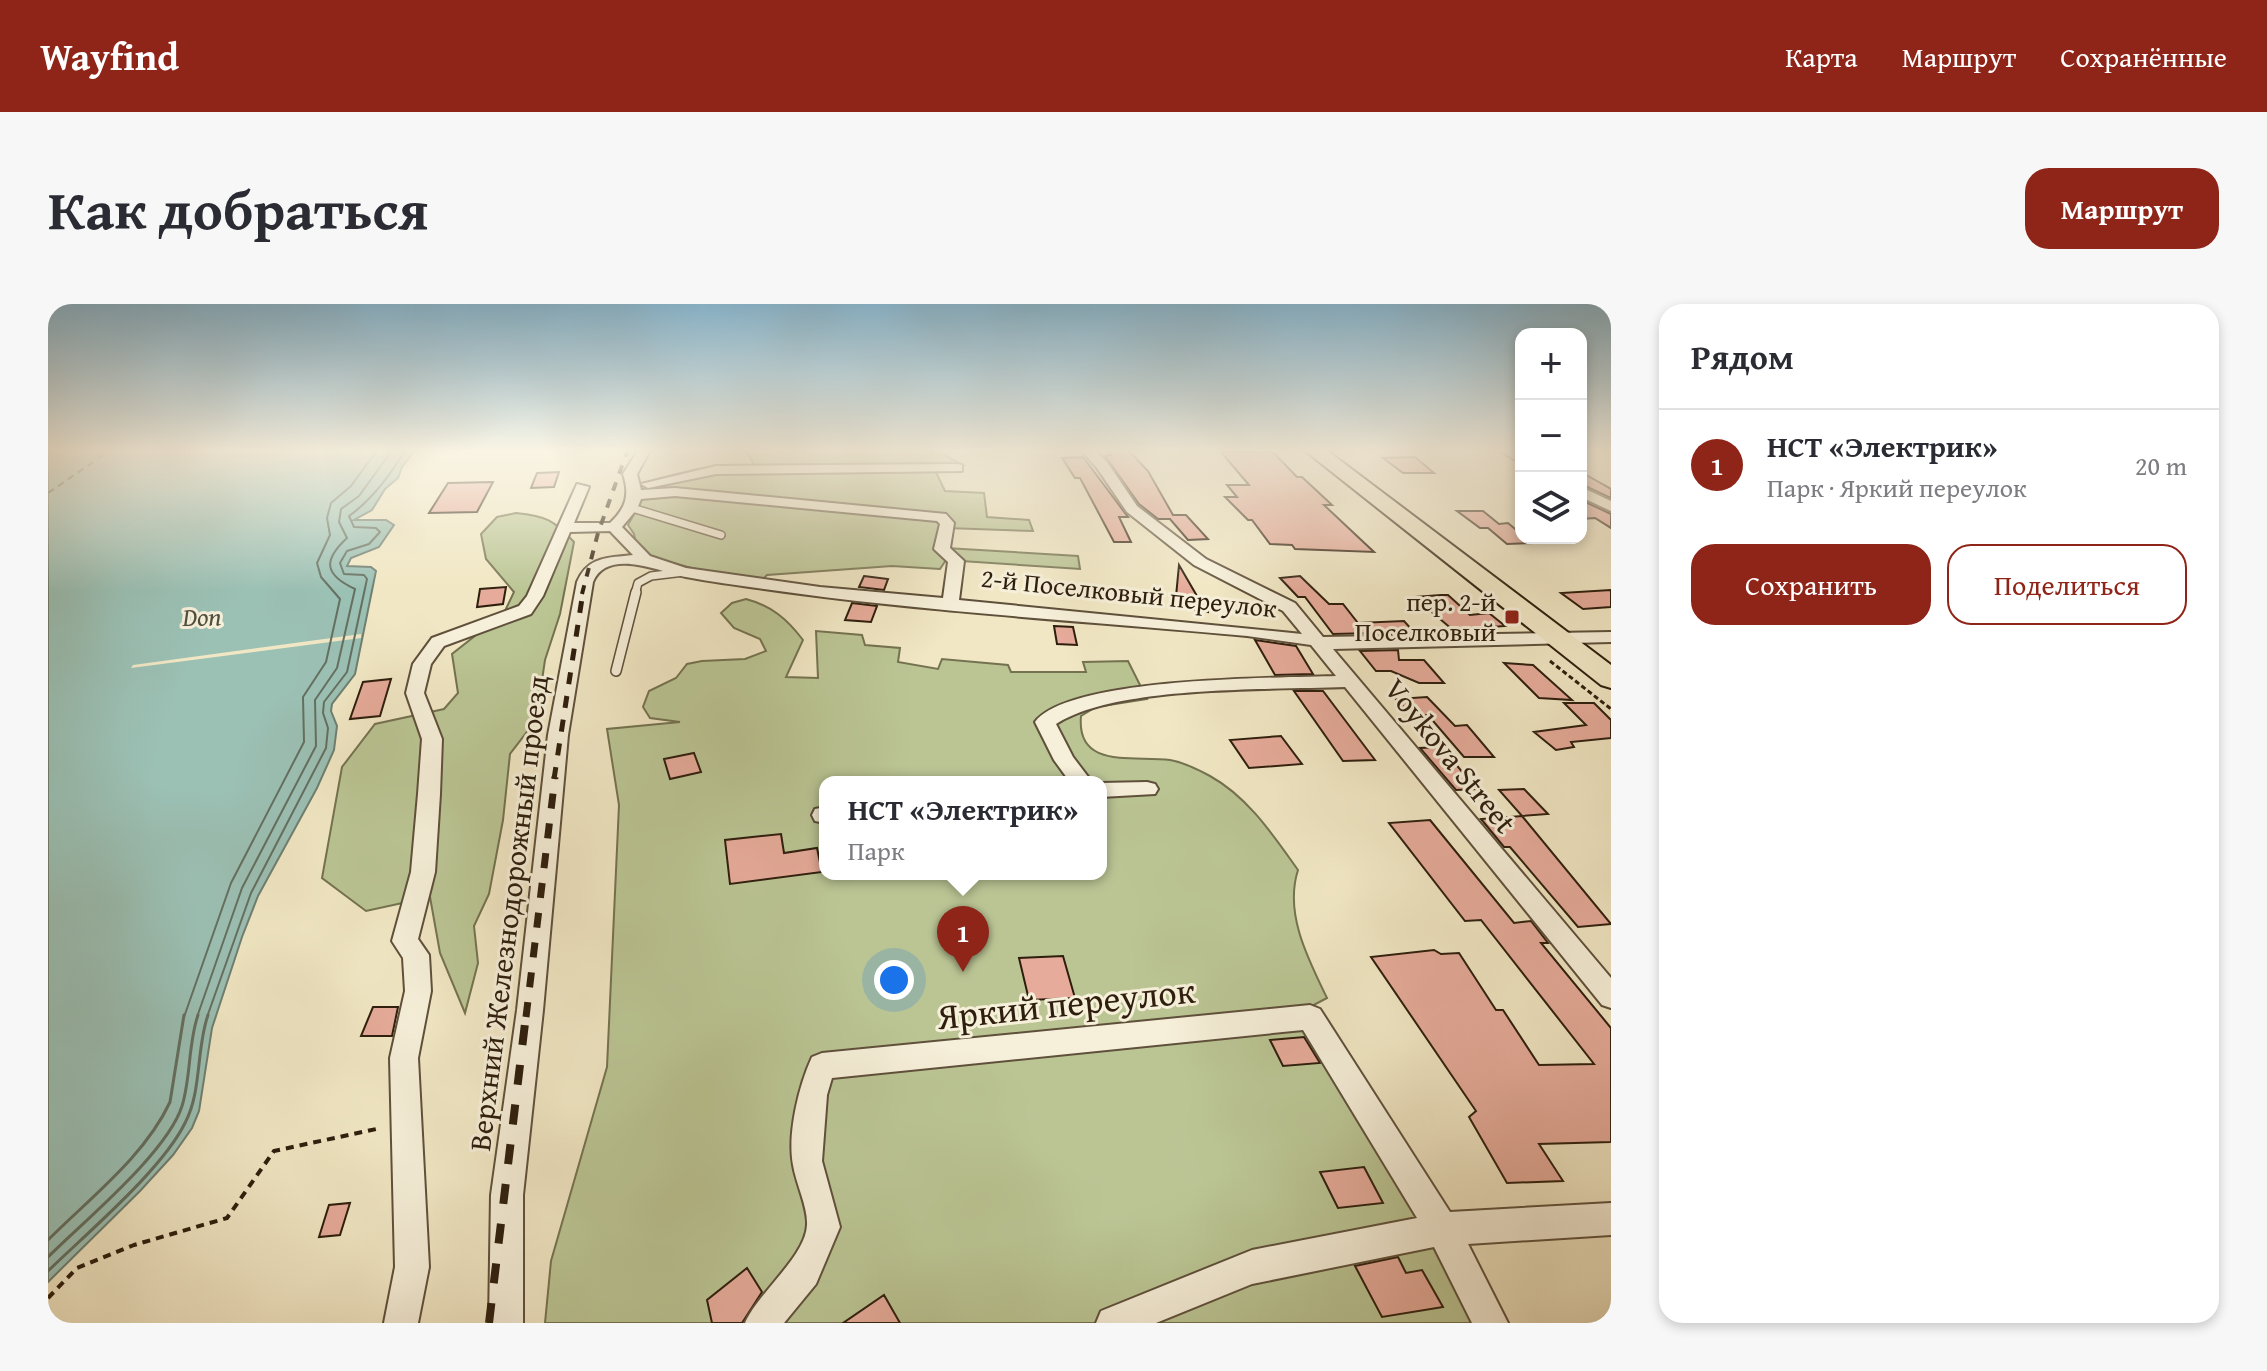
<!DOCTYPE html>
<html lang="ru">
<head>
<meta charset="utf-8">
<style>
	:root { --surface:#fff; --page:#f7f7f7; --text:#2b2b33; --muted:#7c7c81; --line:#e1e1e2; --accent:#8f2418 }
	body { margin:0; font-family:"Gentium Book Plus",serif; background:var(--page); color:var(--text) }
	.controls { position:absolute; right:24px; top:24px; display:grid; overflow:hidden; border-radius:16px; box-shadow:0 4px 12px #0003 }
	.controls button { width:72px; height:72px; display:grid; place-items:center; padding:0; border:0; border-bottom:2px solid var(--line); background:var(--surface); color:var(--text); font:40px sans-serif }
	.you { position:absolute; left:846px; top:676px; width:28px; height:28px; margin:-20px; border:6px solid #fff; border-radius:50%; background:#1a73e8; box-shadow:0 0 0 12px #1a73e833 }
	.badge { display:grid; place-items:center; width:52px; height:52px; border-radius:50%; background:var(--accent); color:#fff; font-size:26px; font-weight:700 }
	.pin { position:absolute; translate:-50% -66px; filter:drop-shadow(0 2px 4px #0008) }
	.pin::after { content:''; position:absolute; top:42px; width:28px; height:24px; background:inherit; clip-path:polygon(0 0,100% 0,50% 100%) }
	.popup { position:absolute; left:771px; top:472px; width:288px; height:104px; box-sizing:border-box; display:grid; place-content:center; border-radius:16px; background:var(--surface); filter:drop-shadow(0 2px 6px #0005); font-size:26px; white-space:nowrap; color:var(--muted) }
	.popup b { font-size:30px; color:var(--text) }
	.popup::after { content:''; position:absolute; left:50%; top:100%; margin-left:-16px; border:16px solid transparent; border-top-color:var(--surface) }
	.list { margin:0; padding:0; list-style:none }
	h2 { display:flex; justify-content:space-between; align-items:center; height:104px; margin:0; padding:0 32px; font-size:34px }
	h2 small { font-size:26px; font-weight:400; color:var(--muted) }
	.list li { display:grid; grid-template-columns:52px 1fr auto; gap:24px; align-items:center; box-sizing:border-box; height:112px; padding:0 32px; border-top:2px solid var(--line) }
	.list b { display:block; font-size:30px; white-space:nowrap }
	.list p { margin:0; font-size:26px; white-space:nowrap; color:var(--muted) }
	.list em { font-size:26px; font-style:normal; color:var(--muted) }
	.actions { display:flex; gap:16px; padding:24px 32px }
	.actions a { flex:1; padding:18px 0; border:2px solid var(--accent); border-radius:24px; text-align:center; font-size:28px; color:var(--accent) }
	.actions .main { background:var(--accent); color:#fff }
	.icon { flex:none; width:44px; height:44px; fill:none; stroke:currentColor; stroke-width:2; stroke-linecap:round; stroke-linejoin:round }
	.map { position:relative; flex:none; width:1563px; height:1019px; overflow:hidden; border-radius:24px }
	header { display:flex; align-items:center; gap:48px; box-sizing:border-box; height:112px; padding:0 40px; background:var(--accent); color:#fff }
	header strong { font-size:38px }
	nav { display:flex; gap:44px; margin-inline-start:auto; font-size:28px }
	.intro { display:flex; align-items:center; justify-content:space-between; box-sizing:border-box; height:192px; padding:0 48px }
	h1 { margin:0; font-size:56px }
	.button { padding:20px 36px; border-radius:24px; background:var(--accent); color:#fff; font-size:28px; font-weight:700 }
	main { display:flex; gap:48px; padding:0 48px }
	aside { flex:1; background:var(--surface); border-radius:24px; box-shadow:0 4px 12px #0003 }
	.map>svg:first-child { display:block }
	.green { fill:#bbc594; stroke:#747250; stroke-width:2; fill-rule:evenodd }
	.water { fill:#9bc0b4; stroke:#6f7f71; stroke-width:2 }
	.pier { fill:#f1e7c4 }
	.lines { fill:none; stroke-linecap:round; stroke-linejoin:round }
	.shore-far1 { stroke:#646f60; stroke-width:2 }
	.shore { stroke:#646f60; stroke-width:3 }
	.ferry { stroke:#4f4f3f; stroke-width:2; stroke-dasharray:7 5; stroke-linecap:butt }
	.building { fill:#e6ab9a; stroke:#2e1e0d; stroke-width:2 }
	.lane-far1-casing { stroke:#5f503b; stroke-width:10 }
	.lane-casing { stroke:#5f503b; stroke-width:12 }
	.street-casing { stroke:#5f503b; stroke-width:4 }
	.primary-casing { stroke:#2e1e0d; stroke-width:4 }
	.path-far1 { stroke:#2e1e0d; stroke-width:3; stroke-dasharray:5 3; stroke-linecap:butt }
	.path { stroke:#2e1e0d; stroke-width:4; stroke-dasharray:8 6; stroke-linecap:butt }
	.lane-far1 { stroke:#f6efd9; stroke-width:7 }
	.lane { stroke:#f6efd9; stroke-width:9 }
	.street { fill:#f6efd9; fill-rule:evenodd }
	.primary { fill:#f1e7c4; fill-rule:evenodd }
	.rail-far3 { stroke:#2e1e0d; stroke-width:4; stroke-dasharray:9 9; stroke-linecap:butt }
	.rail-far2 { stroke:#2e1e0d; stroke-width:5; stroke-dasharray:12 12; stroke-linecap:butt }
	.rail-far1 { stroke:#2e1e0d; stroke-width:7; stroke-dasharray:15 15; stroke-linecap:butt }
	.rail { stroke:#2e1e0d; stroke-width:8; stroke-dasharray:20 20; stroke-linecap:butt }
	.poi-dot { fill:#8f2418; stroke:#f6efd9; stroke-width:3 }
	.labels { text-anchor:middle; stroke-width:6; stroke-linejoin:round; paint-order:stroke }
	.far-street-label { font-size:26px; fill:#2e1e0d; stroke:#f6efd9 }
	.far-poi-label { font-size:26px; fill:#2e1e0d; stroke:#f6efd9; text-anchor:end }
	.far-water-label { font-size:26px; font-style:italic; fill:#4f4f3f; stroke:#f6efd9 }
	.street-label { font-size:30px; fill:#2e1e0d; stroke:#f6efd9 }
	.near-street-label { font-size:36px; fill:#2e1e0d; stroke:#f6efd9 }
</style>
</head>
<body>
<header>
<strong>Wayfind</strong>
<nav><a>Карта</a><a>Маршрут</a><a>Сохранённые</a></nav>
</header>
<div class="intro"><h1>Как добраться</h1><a class="button">Маршрут</a></div>
<main>
<div class="map">
<svg width="1563" height="1019" viewBox="0 0 1563 1019">
	<rect width="100%" height="100%" fill="#f1e7c4"/>
	<filter id="stains"><feTurbulence type="fractalNoise" baseFrequency=".0025" numOctaves="4"/><feColorMatrix values="0 0 0 0 .2 0 0 0 0 .09 0 0 0 0 .02 0 0 0 .5 -.17"/></filter>
	<radialGradient id="worn" r=".72"><stop offset=".6" stop-color="#630" stop-opacity="0"/><stop offset="1" stop-color="#630" stop-opacity=".3"/></radialGradient>
	<path class="green" d="M697,145H886L915,161L886,164L897,187L936,189L939,213L981,216L985,227L899,224L898,244L1030,252L1032,265L898,256L892,265L844,262L719,271L715,275L659,268L590,250L586,230L580,221L605,176L649,165L707,162Z
		M468,209C498,212 506,216 526,238L512,310L497,356L488,416L462,450L455,516L441,590L426,622L430,659L417,709L392,649L382,593L318,607L274,574L294,463L327,420L396,405L410,389L404,350L456,309L466,288L438,255L433,230L449,213Z
		M698,295C724,302 739,315 755,336L738,373L770,374L768,327L814,331L817,341L852,344L850,358L890,365L894,355L960,361L963,368H1038L1035,358L1080,357L1099,395L1048,403L1033,412C1028,466 1086,451 1122,456C1134,458 1151,466 1162,472C1200,493 1225,531 1250,566C1236,609 1260,655 1279,694L1260,704L1429,1019H497L503,957L559,763L571,501L559,425L632,418L602,414L595,403L601,387L628,374L639,360L654,357L697,355L718,347L712,335L686,324L673,309L684,299ZM777,478H1053V570H777Z"/>
	<path class="water" d="M0,145H368L354,163L350,174L337,185L324,206L306,216H338L346,221L331,243L303,254L299,262L323,263L328,267L307,370L284,400L283,407L289,422L286,446L269,484L210,592L194,633L164,724L151,807L144,824L125,851L92,887L0,978Z"/>
	<path class="pier" d="M313,330V334L83,364L85,361Z"/>
	<g class="lines">
		<path class="shore-far1" d="M136,713L183,579L256,438L255,393L278,358L292,295L273,273L269,259L282,231L279,214L283,199L303,182L330,145
			M149,713L194,584L268,442L267,396L289,364L307,285C277,271 274,257 299,234L291,218L293,205L311,192L345,145
			M159,713L203,589L278,444L280,424L275,409L276,398L299,368L319,275L316,271L296,270L292,259L299,247L321,240L332,228L328,224L306,223L301,212C325,195 343,170 358,145"/>
		<path class="shore" d="M0,936C42,894 97,852 122,798L136,711
			M0,953C36,917 119,849 134,802C143,773 140,740 150,711
			M0,967C39,929 114,866 137,819C154,787 148,745 160,711"/>
		<path class="ferry" d="M0,189L64,145"/>
	</g>
	<path class="building" d="M1058,145H1079L1100,167L1125,211H1138L1160,235L1140,236L1122,215H1110L1091,200L1057,152L1063,151Z
		M1173,148H1225L1249,173H1254L1284,201H1276L1326,248L1247,245L1244,241L1222,240L1204,216H1200L1177,193H1189L1179,181H1201Z
		M1035,153L1080,213H1071L1083,238H1066L1032,174H1027L1014,154Z
		M1367,153L1386,169H1355L1335,154Z
		M511,168L506,183L483,184L489,169Z
		M1533,168L1563,185V194L1533,180Z
		M445,178L429,208L381,209L400,179Z
		M1533,196L1563,210V224L1547,214L1533,215Z
		M1409,207H1435L1451,220L1460,219L1473,230V234L1486,239L1459,240L1440,224H1432Z
		M1131,261L1149,292L1161,294L1160,308L1127,303Z
		M816,272L840,275L836,286L811,283Z
		M1252,272L1281,300H1295L1310,319L1356,317L1366,328L1285,330L1257,293H1250L1232,274Z
		M458,283L455,300L429,303L432,285Z
		M1563,286V303L1535,305L1513,289Z
		M1393,291H1400L1422,311L1441,309L1457,322L1405,326L1366,293Z
		M804,299L829,302L823,318L797,316Z
		M1006,322L1025,323L1029,341L1009,340Z
		M1207,336L1248,342L1265,370L1227,371Z
		M1350,346L1351,356H1376L1396,379H1371L1343,367H1328L1312,347Z
		M1456,359L1485,361L1524,396L1491,394Z
		M343,375L332,412L302,415L315,378Z
		M1246,387H1275L1327,456L1295,457Z
		M1379,393L1407,422L1419,421L1446,453H1416L1380,411L1364,412L1348,395Z
		M1516,399H1546L1563,416V434L1523,438L1526,443L1508,446L1486,428L1538,421Z
		M1233,432L1254,460L1201,464L1182,436Z
		M1394,443L1428,485L1408,486L1372,444Z
		M646,449L653,468L622,475L616,455Z
		M1476,485L1500,510L1474,512L1451,486Z
		M1474,512L1563,620L1530,623L1462,543H1456L1433,515Z
		M1382,516L1466,619L1483,617L1500,639H1493L1563,724V838L1491,840L1515,877L1459,879L1421,813L1428,807L1323,653L1386,646L1393,650L1411,649L1448,706H1455L1491,761L1546,760L1433,616L1417,617L1341,519Z
		M733,530L736,549L769,544L774,568L682,580L677,536Z
		M1015,652L1027,694L981,696L971,654Z
		M325,703H350L344,732H313Z
		M1256,733L1272,759L1235,762L1222,736Z
		M1316,863L1335,899L1290,904L1272,868Z
		M302,899L292,931L271,933L281,901Z
		M1350,953L1358,969L1374,966L1395,1003L1334,1013L1307,962Z
		M699,964L714,988L694,1019H664L659,996Z
		M836,991L852,1019H795Z"/>
	<g class="lines">
		<g class="lane-far1-casing">
			<path id="lane-far1" d="M584,204L673,231
				M587,290L590,279L603,272L636,268"/>
		</g>
		<g class="lane-casing">
			<path id="lane" d="M568,367L588,288"/>
		</g>
		<g class="street-casing">
			<path id="street" d="M591,145H603L589,170L593,186L627,184L898,210L906,219L902,244L916,257L911,296L1254,330L1235,307L1146,261L1079,208L1049,164L1032,145H1045L1059,158L1089,202L1158,255L1247,299L1275,333L1563,328V338L1285,345L1563,674V704L1554,701L1297,383C1222,386 1068,381 1008,420L1025,453L1044,478H1022L1006,456L987,418C1021,373 1230,374 1288,372L1263,341L1199,332C1038,317 876,308 716,285C690,281 664,278 638,273C613,268 559,243 545,278L520,431L495,706L475,891V1019H441L443,891L469,706L500,431L529,278C540,252 560,254 585,251L562,227L522,228L495,292L483,310L396,342L383,360L376,389L394,435L392,490L387,568L370,635L381,651L383,687L370,754L381,963L370,1019H336L347,963L342,754L357,687L355,654L344,637L363,568L370,490L374,435L358,389L365,360L384,334L471,302L479,292L529,180L541,183L526,219H562C578,204 582,191 575,170ZM627,192L889,217L892,220L886,245L900,258L895,294L772,283L638,264L602,252L574,223L589,205L593,195Z
				M1449,145H1464L1473,150V159Z
				M909,160L914,161V167L668,170L600,184L593,180L668,162Z
				M1533,183L1563,197V207L1533,193Z
				M1099,478L1107,480L1110,485L1107,490L1053,493V479Z
				M777,503V519L767,517L764,511L767,505Z
				M1262,701L1272,705L1402,908L1563,899V931L1420,940L1460,1019H1424L1386,943L1204,980L1108,1019H1048L1053,1007L1204,946L1369,914L1255,726L784,774L779,791L774,857L792,923L768,980L736,1019H697C709,990 758,952 759,921C760,903 748,880 745,861C739,830 751,781 764,753L774,749Z"/>
		</g>
		<g class="primary-casing">
			<path id="primary" d="M1255,145H1277L1563,361V384L1553,381Z"/>
		</g>
		<path class="path-far1" d="M1502,357L1563,405"/>
		<path class="path" d="M0,994L29,964L86,941L179,914L226,847L333,824"/>
		<use href="#lane-far1" class="lane-far1"/>
		<use href="#lane" class="lane"/>
		<use href="#street" class="street"/>
		<use href="#primary" class="primary"/>
		<path class="rail-far3" d="M534,290L550,229L580,145"/>
		<path class="rail-far2" d="M506,475L535,288"/>
		<path class="rail-far1" d="M478,713L507,473"/>
		<path class="rail" d="M441,1019L478,711"/>
	</g>
	<linearGradient id="sky" x2="0" y2="1"><stop stop-color="#89b9d3"/><stop offset="0.51" stop-color="#f9f4e4"/><stop offset="1" stop-color="#f9f4e4" stop-opacity="0"/></linearGradient>
	<rect width="1563" height="287" fill="url(#sky)"/>
	<rect class="poi-dot" x="1456" y="305" width="16" height="16" rx="4"/>
	<g class="labels">
		<g class="far-street-label">
			<text transform="translate(1081 289) rotate(6)" y="9">2-й Поселковый переулок</text>
		</g>
		<g class="far-poi-label">
			<text x="1448" y="307">пер. 2-й<tspan x="1448" dy="30">Поселковый</tspan></text>
		</g>
		<g class="far-water-label">
			<text x="154" y="322">Don</text>
		</g>
		<g class="street-label">
			<text transform="translate(1402 452) rotate(51)" y="10">Voykova Street</text>
			<text transform="translate(461 609) rotate(-83)" y="10">Верхний Железнодорожный проезд</text>
		</g>
		<g class="near-street-label">
			<text transform="translate(1018 699) rotate(-6)" y="13">Яркий переулок</text>
		</g>
	</g>
	<rect width="100%" height="100%" filter="url(#stains)"/>
	<rect width="100%" height="100%" fill="url(#worn)"/>
</svg>
<div class="controls">
<button>+</button>
<button>−</button>
<button><svg class="icon" aria-label="layers" viewBox="0 0 24 24"><path d="M12 4l9 5-9 5-9-5zM3 14l9 5 9-5"/></svg></button>
</div>
<div class="you"></div>
<div class="pin badge" style="left:915px;top:668px">1</div>
<div class="popup"><b>НСТ «Электрик»</b>Парк</div>
</div>
<aside>
<h2>Рядом<small></small></h2>
<ul class="list">
<li><span class="badge">1</span><div><b>НСТ «Электрик»</b><p>Парк · Яркий переулок</p></div><em>20 m</em></li>
</ul>
<div class="actions"><a class="main">Сохранить</a><a>Поделиться</a></div>
</aside>
</main>
</body>
</html>
